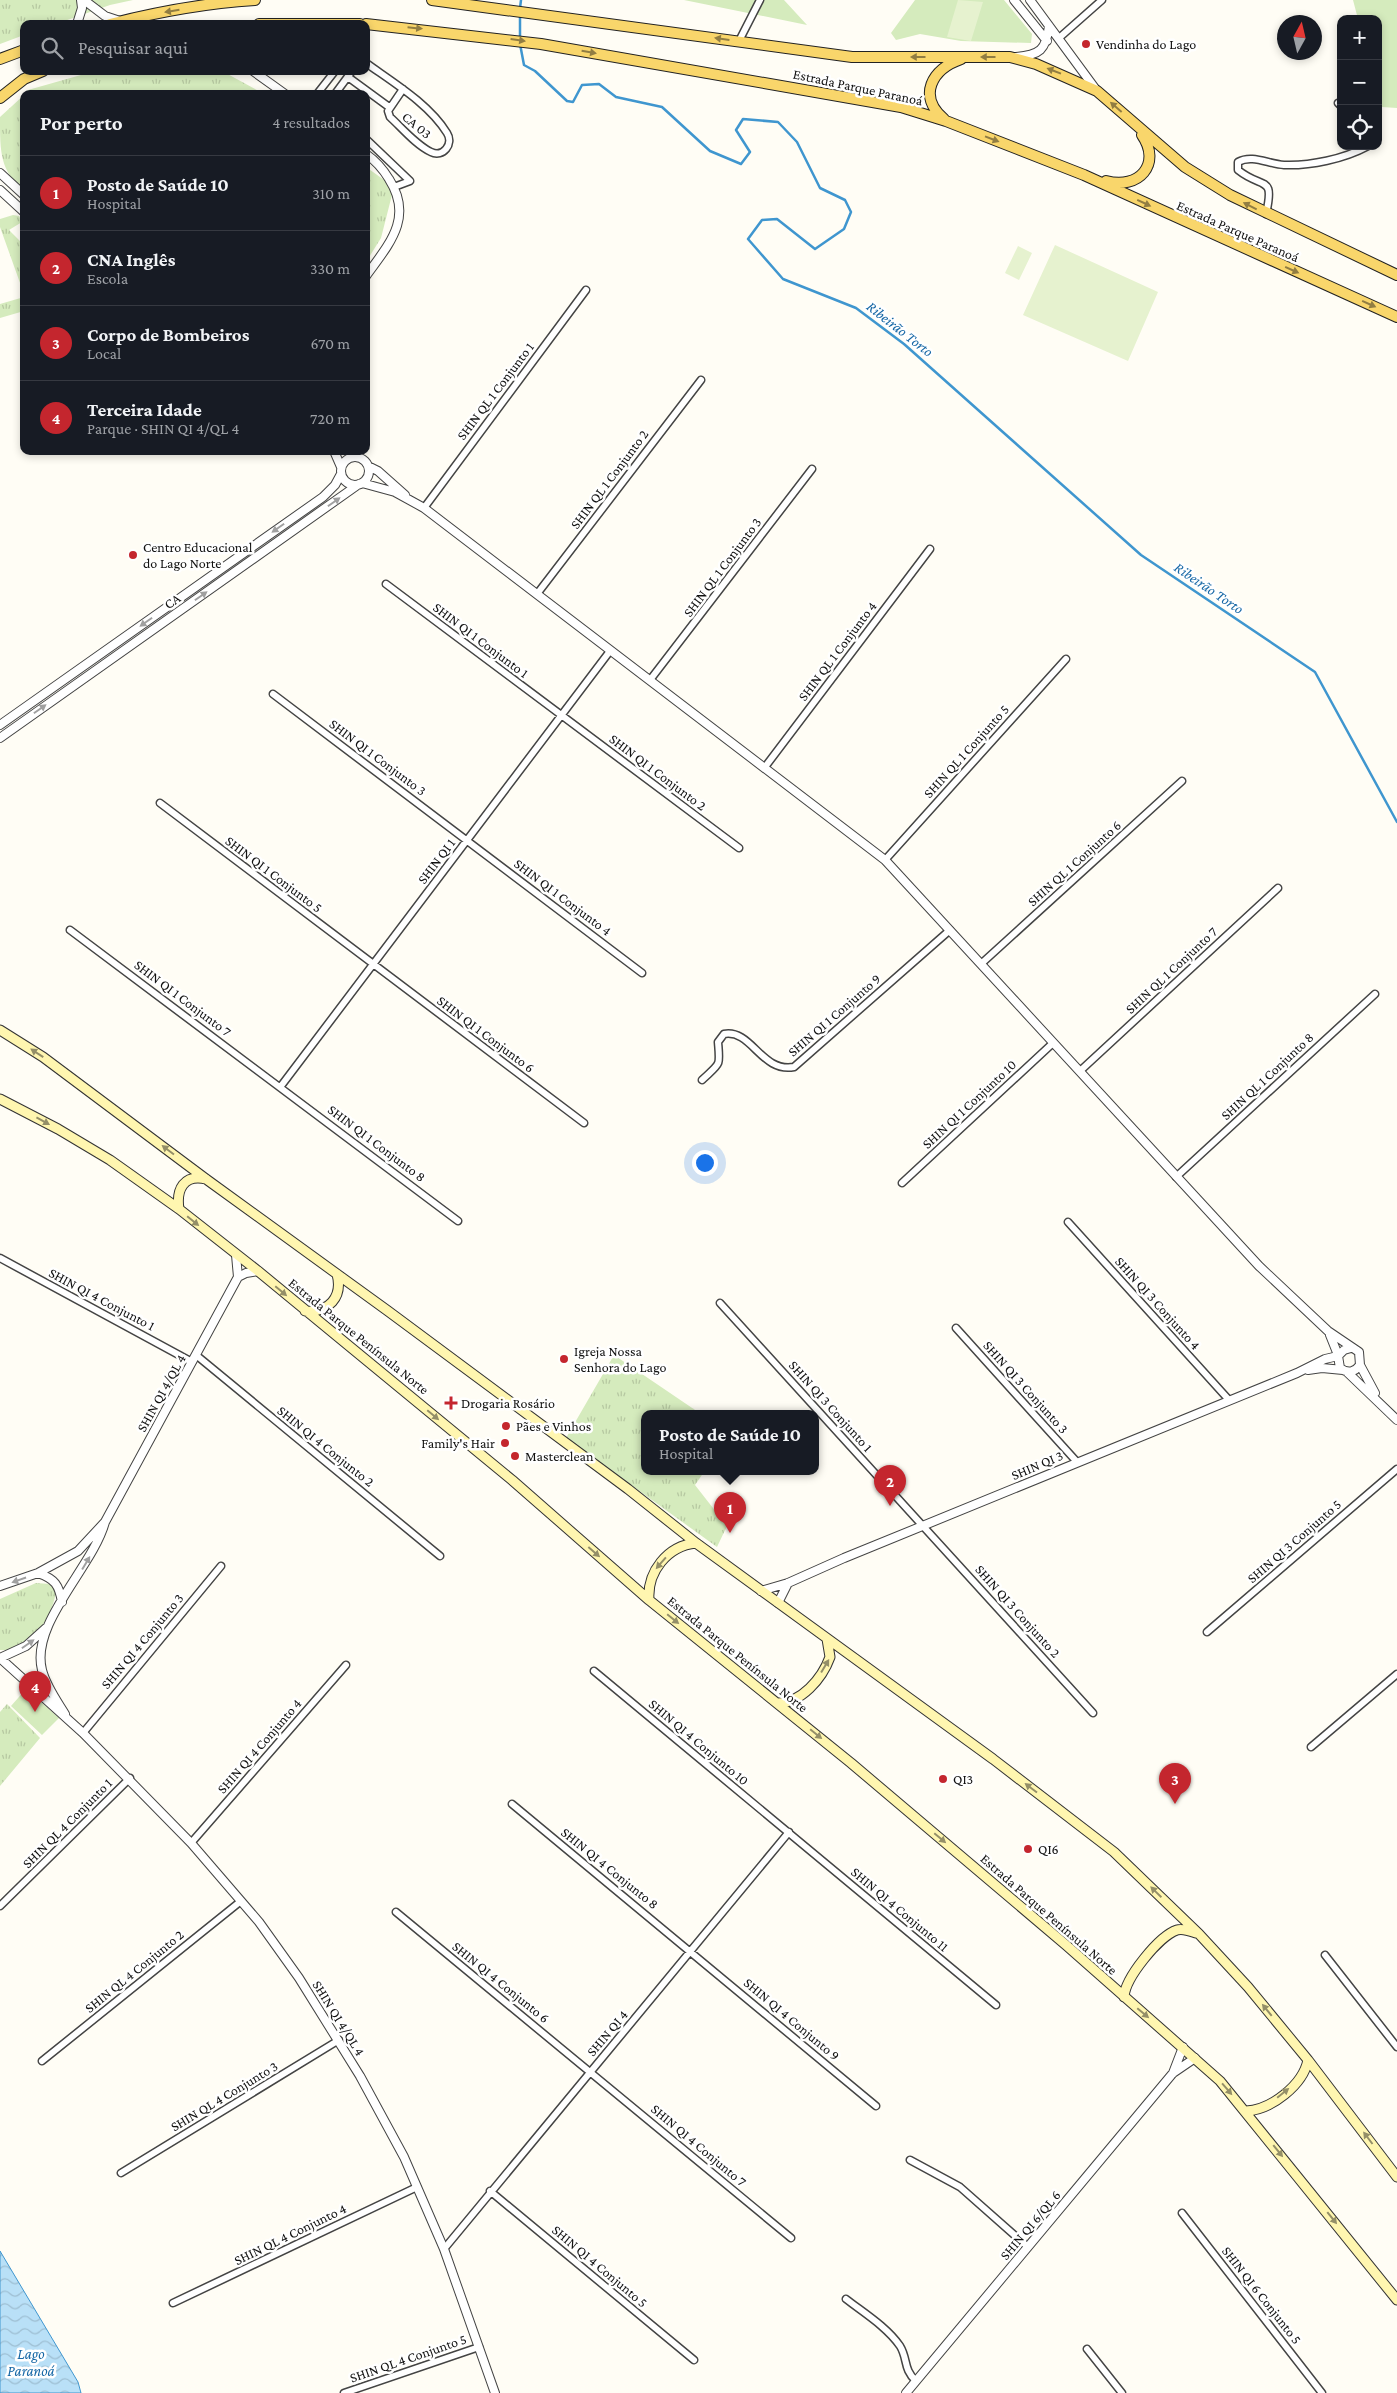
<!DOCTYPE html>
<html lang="pt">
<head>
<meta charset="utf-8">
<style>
	:root { --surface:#171b24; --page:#20242c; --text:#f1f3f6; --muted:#9ea1a6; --line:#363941; --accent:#c4262e }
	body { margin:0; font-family:"Crimson Pro",serif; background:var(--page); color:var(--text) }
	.controls { position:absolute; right:15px; top:15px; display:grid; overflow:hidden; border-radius:10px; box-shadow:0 2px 8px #0003 }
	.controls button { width:45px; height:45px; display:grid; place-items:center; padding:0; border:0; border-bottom:1px solid var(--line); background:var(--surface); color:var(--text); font:25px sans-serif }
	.compass { position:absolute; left:1277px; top:15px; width:45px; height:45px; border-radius:50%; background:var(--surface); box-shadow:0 2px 8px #0003; rotate:8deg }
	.you { position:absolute; left:704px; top:1162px; width:18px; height:18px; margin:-12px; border:4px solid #fff; border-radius:50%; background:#1a73e8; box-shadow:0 0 0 8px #1a73e833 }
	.badge { display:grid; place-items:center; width:32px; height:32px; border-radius:50%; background:var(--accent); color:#fff; font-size:16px; font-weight:700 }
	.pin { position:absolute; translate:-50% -41px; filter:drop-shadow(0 1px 2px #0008) }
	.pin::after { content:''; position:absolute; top:26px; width:18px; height:15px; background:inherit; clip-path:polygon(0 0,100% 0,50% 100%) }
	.popup { position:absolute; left:641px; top:1410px; width:178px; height:65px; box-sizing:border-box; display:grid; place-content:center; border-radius:10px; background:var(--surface); filter:drop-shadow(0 1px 4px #0005); font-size:16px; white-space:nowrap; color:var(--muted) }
	.popup b { font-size:19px; color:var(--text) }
	.popup::after { content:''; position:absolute; left:50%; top:100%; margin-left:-10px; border:10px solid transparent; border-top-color:var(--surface) }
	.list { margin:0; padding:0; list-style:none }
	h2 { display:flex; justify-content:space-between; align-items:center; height:65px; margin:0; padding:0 20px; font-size:21px }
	h2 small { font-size:16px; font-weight:400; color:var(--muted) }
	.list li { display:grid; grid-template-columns:32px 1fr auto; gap:15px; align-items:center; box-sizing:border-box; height:75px; padding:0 20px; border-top:1px solid var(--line) }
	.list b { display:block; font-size:19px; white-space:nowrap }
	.list p { margin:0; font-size:16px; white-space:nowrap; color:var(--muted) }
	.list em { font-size:16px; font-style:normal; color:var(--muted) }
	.icon { flex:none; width:28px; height:28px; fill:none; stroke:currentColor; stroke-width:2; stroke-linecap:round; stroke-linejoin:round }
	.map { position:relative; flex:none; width:1397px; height:2393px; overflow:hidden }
	.search { position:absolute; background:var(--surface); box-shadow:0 2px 8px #0003; left:20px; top:20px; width:350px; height:55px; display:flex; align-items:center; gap:12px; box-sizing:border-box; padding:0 18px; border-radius:10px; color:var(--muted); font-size:19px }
	.panel { position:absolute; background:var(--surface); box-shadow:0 2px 8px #0003; left:20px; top:90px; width:350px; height:365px; border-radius:10px }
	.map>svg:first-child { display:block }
	.grass { fill:url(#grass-tufts) }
	.park { fill:#d5ebbd }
	.pitch { fill:#e6f2cf }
	.water { fill:url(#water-waves); stroke:#3f96cf }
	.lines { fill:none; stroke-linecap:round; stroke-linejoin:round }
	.stream { stroke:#3f96cf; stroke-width:2.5 }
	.minor-casing { stroke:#444; stroke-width:9 }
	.tertiary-casing { stroke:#444; stroke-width:10 }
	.secondary-casing { stroke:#333; stroke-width:11 }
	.primary-casing { stroke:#222; stroke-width:12 }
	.minor { stroke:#fff; stroke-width:6 }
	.tertiary { stroke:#fff; stroke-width:8 }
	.secondary { stroke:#fff6b0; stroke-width:9 }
	.primary { stroke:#f9d66b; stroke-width:10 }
	.oneway { fill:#917d42 }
	.oneway2 { fill:#a0a0a0 }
	.oneway3 { fill:#948f68 }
	.poi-dot { fill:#c4262e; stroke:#fff; stroke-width:2 }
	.labels { text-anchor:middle; stroke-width:5; stroke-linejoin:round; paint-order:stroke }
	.poi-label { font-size:14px; fill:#111; stroke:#fff; text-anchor:start }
	.street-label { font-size:14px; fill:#111; stroke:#fff }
	.water-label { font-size:15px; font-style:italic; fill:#1768a6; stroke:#fff }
</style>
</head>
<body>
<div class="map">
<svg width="1397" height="2393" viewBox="0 0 1397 2393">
	<defs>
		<pattern id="grass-tufts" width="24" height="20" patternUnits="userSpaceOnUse" patternTransform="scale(1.25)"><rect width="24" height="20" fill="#d5ebbd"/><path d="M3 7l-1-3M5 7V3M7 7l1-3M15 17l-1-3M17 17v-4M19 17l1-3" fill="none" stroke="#b6c8a1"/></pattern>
		<pattern id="water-waves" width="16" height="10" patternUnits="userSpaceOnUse" patternTransform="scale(1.25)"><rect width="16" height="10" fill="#b9e0f7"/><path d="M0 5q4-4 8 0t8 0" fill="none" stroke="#9ebfd3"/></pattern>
	</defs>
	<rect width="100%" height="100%" fill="#fffdf5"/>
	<path class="grass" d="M0,0H133L110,5L56,24H24V35L0,44Z
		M95,71H222L264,94H25L28,90Z
		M24,95V192C0,170 0,153 0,117Z
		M366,167L394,187L381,238L366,262Z
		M13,215L19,216L22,222L9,230L24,245V294L0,227V219Z
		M24,297V311L0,318V304Z
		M614,1355L701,1414H645V1472H704L695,1485L727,1526L717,1547L566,1438Z
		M36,1583L50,1584L56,1591C53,1613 38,1639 16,1648C12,1650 5,1650 0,1650V1599Z
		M7,1704L40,1738L0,1786V1712Z"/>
	<path class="park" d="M684,0H784L807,25Z
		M915,0H1004L1032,34L1031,43L961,41L920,34L896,40L891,33Z
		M1353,0H1397V108L1382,107L1378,93V19H1358Z
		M26,1689L59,1718L42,1735L11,1706Z"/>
	<path class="pitch" d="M958,0L983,2L971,41L947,37Z
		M1055,245L1158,292L1128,361L1023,315Z
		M1018,246L1032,253L1019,280L1005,273Z"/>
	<path class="water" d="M0,2251L78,2382L81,2393H0Z"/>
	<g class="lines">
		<path class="stream" d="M520,8L521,0
			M520,38V14
			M520,44L524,65L535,71L567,101L573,102L582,85L599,84L616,97L662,107L710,151L741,164L750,152L736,130L743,119L778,122L797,142L820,188L845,200L851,212L844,229L815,249L777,219L762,220L748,239L783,279L856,308L904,344L1141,555L1315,672L1397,822"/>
		<g class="minor-casing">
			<path id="minor" d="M1059,38L1102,0
				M739,41L760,0
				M366,63C394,83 429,104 447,133C454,144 443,158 431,152C416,145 402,128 390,117L388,111L403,89
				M348,77L389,107
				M317,94L335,71
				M335,94L352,71
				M1338,103L1341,106
				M366,139L410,181L394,187
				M1266,214C1275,174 1263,190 1238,170V162C1252,154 1268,164 1284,165C1310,166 1344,159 1368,146
				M424,508L586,290
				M386,584L739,848
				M537,594L701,380
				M650,680L812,469
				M273,694L642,973
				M765,767L930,549
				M160,803L584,1123
				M885,860L1066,659
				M70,930L458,1221
				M982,963L1182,781
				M1080,1071L1278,888
				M702,1080C721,1062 720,1067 718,1042L724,1034C752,1029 761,1073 794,1067L950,930
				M281,1086L610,651
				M1176,1177L1375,994
				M902,1183L1053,1043
				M1068,1222L1229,1400
				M0,1258L192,1362
				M720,1303L1093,1713
				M956,1328L1077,1462
				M196,1355L440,1556
				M1207,1632L1397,1469
				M594,1671L996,2005
				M83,1733L221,1566
				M1311,1747L1397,1674
				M512,1804L876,2106
				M191,1843L346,1665
				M0,1906L130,1778
				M396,1912L791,2238
				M1325,1955L1397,2047
				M42,2061L241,1901
				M910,2160L960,2187L1028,2247
				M121,2173L339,2040
				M490,2191L694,2360
				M1182,2213L1322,2393
				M444,2249L789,1832
				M846,2299C864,2313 887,2327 900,2346C908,2359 903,2369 916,2381
				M173,2303L417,2187
				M1087,2349L1122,2393
				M344,2393L479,2347"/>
		</g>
		<g class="tertiary-casing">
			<path id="tertiary" d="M84,0L105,16L120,21
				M1014,0L1047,41
				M1030,0L1097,91
				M77,24L82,8L81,0
				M1016,57C1040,55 1046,50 1049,26
				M253,71L285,94
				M366,154C376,161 383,169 389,179C414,218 389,244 366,276
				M0,173L24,195
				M0,190L24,212
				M334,451L341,467
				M341 471a14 14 0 1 1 28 0a14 14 0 1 1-28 0Z
				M368,466L378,471L405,495
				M362,483L395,492L424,508L885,860L1259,1266L1328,1331L1359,1352L1360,1365C1355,1372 1348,1374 1340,1368L1338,1356L1344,1350L1351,1348
				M0,725L323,497L335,485L341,474
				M0,738L359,484
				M236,1255L238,1277
				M1330,1335L1338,1355
				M1360,1365L1375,1393
				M1308,1370L1322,1368L1343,1370
				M1347,1372L1397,1420
				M38,1573C55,1579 59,1585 62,1602
				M0,1586L38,1573L78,1551L104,1523
				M761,1591L788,1583L844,1558L1297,1373L1325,1359L1338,1356
				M778,1603L788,1583
				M0,1658L83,1733L191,1843L259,1922L299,1978L360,2076L404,2157L444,2249L495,2393
				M0,1658L26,1646L46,1628
				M65,1714C57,1701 46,1686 42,1670C30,1623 93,1567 105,1522L238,1277L246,1273L258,1271
				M1173,2073L1183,2047
				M906,2393L1173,2073L1195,2058"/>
		</g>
		<g class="secondary-casing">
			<path id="secondary" d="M0,1030L43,1057L206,1179L388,1311L628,1489L696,1543L993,1759L1114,1852L1199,1934L1248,1987L1308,2060L1397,2177
				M0,1099L58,1129L110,1160L179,1209L258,1271L512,1480L649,1600L851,1763L1066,1945L1220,2081L1397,2300
				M179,1209C176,1189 184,1174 206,1179
				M305,1311C329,1313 343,1297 337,1274
				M649,1600C647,1572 667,1546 696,1543
				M778,1703C801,1703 822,1679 830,1657L827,1639
				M1124,1997C1125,1978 1159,1936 1177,1930C1183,1928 1190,1931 1196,1933
				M1246,2111C1271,2110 1303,2085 1308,2060"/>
		</g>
		<g class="primary-casing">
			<path id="primary" d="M432,0L852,57H1010L1036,64L1097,91L1185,167L1230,195L1397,275
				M110,24C157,12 207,3 255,0
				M259,24H360
				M366,24L541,44L901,107L946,121L1084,175L1397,317
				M0,59L24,50
				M0,98L24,79L43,71
				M944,119C917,96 932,69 961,59
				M1106,181C1139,190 1162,164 1142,135"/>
		</g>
		<use href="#minor" class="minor"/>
		<use href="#tertiary" class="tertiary"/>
		<use href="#secondary" class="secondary"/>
		<use href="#primary" class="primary"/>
	</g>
	<defs><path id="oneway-solid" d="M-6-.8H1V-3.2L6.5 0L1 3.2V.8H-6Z" transform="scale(1.25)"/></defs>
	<g class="oneway">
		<use href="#oneway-solid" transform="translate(172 11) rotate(171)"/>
		<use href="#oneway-solid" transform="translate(415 28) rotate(6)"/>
		<use href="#oneway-solid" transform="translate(722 39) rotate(-172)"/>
		<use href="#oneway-solid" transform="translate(518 40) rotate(8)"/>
		<use href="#oneway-solid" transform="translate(589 52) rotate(10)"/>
		<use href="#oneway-solid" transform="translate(918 57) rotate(-180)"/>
		<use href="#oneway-solid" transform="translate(988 57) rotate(-180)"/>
		<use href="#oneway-solid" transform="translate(1054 71) rotate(-159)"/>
		<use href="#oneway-solid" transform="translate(1116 107) rotate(-139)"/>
		<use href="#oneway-solid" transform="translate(992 139) rotate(21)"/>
		<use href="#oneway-solid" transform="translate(1144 203) rotate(25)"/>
		<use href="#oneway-solid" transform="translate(1250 206) rotate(-153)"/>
		<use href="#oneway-solid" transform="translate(1292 270) rotate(24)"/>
		<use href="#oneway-solid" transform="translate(1369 304) rotate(24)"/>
	</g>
	<g class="oneway2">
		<use href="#oneway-solid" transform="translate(334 502) rotate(-35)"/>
		<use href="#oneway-solid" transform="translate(278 528) rotate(145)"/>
		<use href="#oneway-solid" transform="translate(201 596) rotate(-35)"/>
		<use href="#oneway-solid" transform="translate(146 622) rotate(145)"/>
		<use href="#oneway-solid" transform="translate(40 709) rotate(-35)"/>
		<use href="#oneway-solid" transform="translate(86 1563) rotate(-59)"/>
		<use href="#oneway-solid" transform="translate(19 1580) rotate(161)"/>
		<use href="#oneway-solid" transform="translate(28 1644) rotate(-35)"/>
	</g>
	<g class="oneway3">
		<use href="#oneway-solid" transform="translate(37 1053) rotate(-147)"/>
		<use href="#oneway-solid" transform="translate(43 1121) rotate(29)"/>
		<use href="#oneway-solid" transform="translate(168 1150) rotate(-143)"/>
		<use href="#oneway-solid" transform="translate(193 1221) rotate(39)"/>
		<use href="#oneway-solid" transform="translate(281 1291) rotate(40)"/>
		<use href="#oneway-solid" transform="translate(433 1415) rotate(40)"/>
		<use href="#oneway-solid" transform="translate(594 1552) rotate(41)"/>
		<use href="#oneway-solid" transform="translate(661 1563) rotate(131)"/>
		<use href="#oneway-solid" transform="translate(673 1619) rotate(39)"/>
		<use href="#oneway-solid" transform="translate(825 1666) rotate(-59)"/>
		<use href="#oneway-solid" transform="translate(816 1734) rotate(39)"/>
		<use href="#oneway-solid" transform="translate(1031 1788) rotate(-143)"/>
		<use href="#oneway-solid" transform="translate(940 1838) rotate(40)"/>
		<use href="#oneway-solid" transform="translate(1156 1892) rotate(-136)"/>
		<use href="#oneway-solid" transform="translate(1267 2010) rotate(-129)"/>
		<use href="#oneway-solid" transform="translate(1143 2013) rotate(40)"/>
		<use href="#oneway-solid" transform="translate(1227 2089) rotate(49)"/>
		<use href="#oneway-solid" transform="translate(1283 2093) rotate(-39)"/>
		<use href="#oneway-solid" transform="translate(1368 2138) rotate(-127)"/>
		<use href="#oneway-solid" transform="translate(1278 2151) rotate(51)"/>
		<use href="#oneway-solid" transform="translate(1332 2218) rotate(51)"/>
	</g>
	<g class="poi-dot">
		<circle cx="1086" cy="44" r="5"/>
		<circle cx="133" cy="555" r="5"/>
		<circle cx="564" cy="1359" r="5"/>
		<path d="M448.5 1395.5h5v5h5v5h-5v5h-5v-5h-5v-5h5z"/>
		<circle cx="506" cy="1426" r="5"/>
		<circle cx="505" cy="1443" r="5"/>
		<circle cx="515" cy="1456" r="5"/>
		<circle cx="943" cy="1779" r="5"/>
		<circle cx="1028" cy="1849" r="5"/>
	</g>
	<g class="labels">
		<g class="poi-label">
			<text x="1096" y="49">Vendinha do Lago</text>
			<text x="143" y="552">Centro Educacional<tspan x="143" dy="16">do Lago Norte</tspan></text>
			<text x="574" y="1356">Igreja Nossa<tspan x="574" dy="16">Senhora do Lago</tspan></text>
			<text x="461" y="1408">Drogaria Rosário</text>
			<text x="516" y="1431">Pães e Vinhos</text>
			<text x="495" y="1448" text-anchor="end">Family's Hair</text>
			<text x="525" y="1461">Masterclean</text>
			<text x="953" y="1784">QI3</text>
			<text x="1038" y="1854">QI6</text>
		</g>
		<g class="street-label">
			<text transform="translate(858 87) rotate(12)" y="5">Estrada Parque Paranoá</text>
			<text transform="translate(417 125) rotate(40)" y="5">CA 03</text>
			<text transform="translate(1238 231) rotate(24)" y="5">Estrada Parque Paranoá</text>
			<text transform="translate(495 391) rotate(-53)" y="5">SHIN QL 1 Conjunto 1</text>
			<text transform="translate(609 479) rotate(-53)" y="5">SHIN QL 1 Conjunto 2</text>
			<text transform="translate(722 567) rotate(-53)" y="5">SHIN QL 1 Conjunto 3</text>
			<text transform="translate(172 601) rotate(-35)" y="5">CA</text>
			<text transform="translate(481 640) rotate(37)" y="5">SHIN QI 1 Conjunto 1</text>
			<text transform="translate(837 651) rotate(-53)" y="5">SHIN QL 1 Conjunto 4</text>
			<text transform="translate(966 751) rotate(-48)" y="5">SHIN QL 1 Conjunto 5</text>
			<text transform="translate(378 757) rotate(37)" y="5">SHIN QI 1 Conjunto 3</text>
			<text transform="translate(658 772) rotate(37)" y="5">SHIN QI 1 Conjunto 2</text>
			<text transform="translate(436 861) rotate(-53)" y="5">SHIN QI 1</text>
			<text transform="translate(1074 863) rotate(-42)" y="5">SHIN QL 1 Conjunto 6</text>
			<text transform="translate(274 874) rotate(37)" y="5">SHIN QI 1 Conjunto 5</text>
			<text transform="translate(563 897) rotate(37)" y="5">SHIN QI 1 Conjunto 4</text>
			<text transform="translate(1171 970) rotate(-43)" y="5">SHIN QL 1 Conjunto 7</text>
			<text transform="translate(183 998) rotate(37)" y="5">SHIN QI 1 Conjunto 7</text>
			<text transform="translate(834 1015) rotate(-41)" y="5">SHIN QI 1 Conjunto 9</text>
			<text transform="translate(486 1034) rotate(37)" y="5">SHIN QI 1 Conjunto 6</text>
			<text transform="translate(1267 1076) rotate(-43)" y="5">SHIN QL 1 Conjunto 8</text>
			<text transform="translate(969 1104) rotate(-43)" y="5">SHIN QI 1 Conjunto 10</text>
			<text transform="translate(377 1143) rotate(37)" y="5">SHIN QI 1 Conjunto 8</text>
			<text transform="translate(102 1299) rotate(28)" y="5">SHIN QI 4 Conjunto 1</text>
			<text transform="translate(1158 1303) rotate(48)" y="5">SHIN QI 3 Conjunto 4</text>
			<text transform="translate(359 1336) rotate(39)" y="5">Estrada Parque Península Norte</text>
			<text transform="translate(1026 1387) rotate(48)" y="5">SHIN QI 3 Conjunto 3</text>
			<text transform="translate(161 1393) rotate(-61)" y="5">SHIN QI 4/QL 4</text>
			<text transform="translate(831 1406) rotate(48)" y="5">SHIN QI 3 Conjunto 1</text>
			<text transform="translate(326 1446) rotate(39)" y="5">SHIN QI 4 Conjunto 2</text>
			<text transform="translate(1037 1465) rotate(-23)" y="5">SHIN QI 3</text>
			<text transform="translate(1294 1541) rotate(-41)" y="5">SHIN QI 3 Conjunto 5</text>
			<text transform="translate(1018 1611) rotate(48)" y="5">SHIN QI 3 Conjunto 2</text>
			<text transform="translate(142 1641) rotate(-50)" y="5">SHIN QI 4 Conjunto 3</text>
			<text transform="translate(738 1654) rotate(39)" y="5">Estrada Parque Península Norte</text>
			<text transform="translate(699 1742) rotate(40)" y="5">SHIN QI 4 Conjunto 10</text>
			<text transform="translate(259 1746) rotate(-49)" y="5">SHIN QI 4 Conjunto 4</text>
			<text transform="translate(67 1823) rotate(-45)" y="5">SHIN QL 4 Conjunto 1</text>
			<text transform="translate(610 1868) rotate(39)" y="5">SHIN QI 4 Conjunto 8</text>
			<text transform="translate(900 1909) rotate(40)" y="5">SHIN QI 4 Conjunto 11</text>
			<text transform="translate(1049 1914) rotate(41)" y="5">Estrada Parque Península Norte</text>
			<text transform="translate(134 1971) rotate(-39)" y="5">SHIN QL 4 Conjunto 2</text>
			<text transform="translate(501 1982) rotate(39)" y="5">SHIN QI 4 Conjunto 6</text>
			<text transform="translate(339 2018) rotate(58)" y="5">SHIN QI 4/QL 4</text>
			<text transform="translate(792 2019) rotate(40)" y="5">SHIN QI 4 Conjunto 9</text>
			<text transform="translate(607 2033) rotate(-50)" y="5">SHIN QI 4</text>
			<text transform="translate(224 2096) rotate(-31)" y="5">SHIN QL 4 Conjunto 3</text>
			<text transform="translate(699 2145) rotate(40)" y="5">SHIN QI 4 Conjunto 7</text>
			<text transform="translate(1030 2225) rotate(-50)" y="5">SHIN QI 6/QL 6</text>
			<text transform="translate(290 2234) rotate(-26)" y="5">SHIN QL 4 Conjunto 4</text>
			<text transform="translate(600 2266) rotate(40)" y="5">SHIN QI 4 Conjunto 5</text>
			<text transform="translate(1262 2295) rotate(52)" y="5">SHIN QI 6 Conjunto 5</text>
			<text transform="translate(408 2358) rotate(-19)" y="5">SHIN QL 4 Conjunto 5</text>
		</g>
		<g class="water-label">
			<text transform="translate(900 329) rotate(38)" y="5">Ribeirão Torto</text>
			<text transform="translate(1209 588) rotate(34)" y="5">Ribeirão Torto</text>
			<text x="31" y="2359">Lago<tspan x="31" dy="17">Paranoá</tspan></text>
		</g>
	</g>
</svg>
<div class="controls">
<button>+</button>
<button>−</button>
<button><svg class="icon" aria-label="locate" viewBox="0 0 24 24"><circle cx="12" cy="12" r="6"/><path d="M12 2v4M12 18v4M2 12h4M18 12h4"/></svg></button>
</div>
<svg class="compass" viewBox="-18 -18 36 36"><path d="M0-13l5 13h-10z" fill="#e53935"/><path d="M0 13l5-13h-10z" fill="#9ea1a6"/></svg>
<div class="you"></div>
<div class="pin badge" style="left:730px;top:1533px">1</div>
<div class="popup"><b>Posto de Saúde 10</b>Hospital</div>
<div class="pin badge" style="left:890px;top:1506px">2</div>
<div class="pin badge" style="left:1175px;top:1804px">3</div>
<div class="pin badge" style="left:35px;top:1712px">4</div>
<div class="search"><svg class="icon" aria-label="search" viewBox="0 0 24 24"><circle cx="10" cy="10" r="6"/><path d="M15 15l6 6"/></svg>Pesquisar aqui</div>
<section class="panel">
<h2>Por perto<small>4 resultados</small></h2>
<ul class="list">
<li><span class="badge">1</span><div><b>Posto de Saúde 10</b><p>Hospital</p></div><em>310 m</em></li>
<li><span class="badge">2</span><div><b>CNA Inglês</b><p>Escola</p></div><em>330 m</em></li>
<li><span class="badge">3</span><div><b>Corpo de Bombeiros</b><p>Local</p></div><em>670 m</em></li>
<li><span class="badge">4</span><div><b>Terceira Idade</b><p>Parque · SHIN QI 4/QL 4</p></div><em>720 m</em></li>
</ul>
</section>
</div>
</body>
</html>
